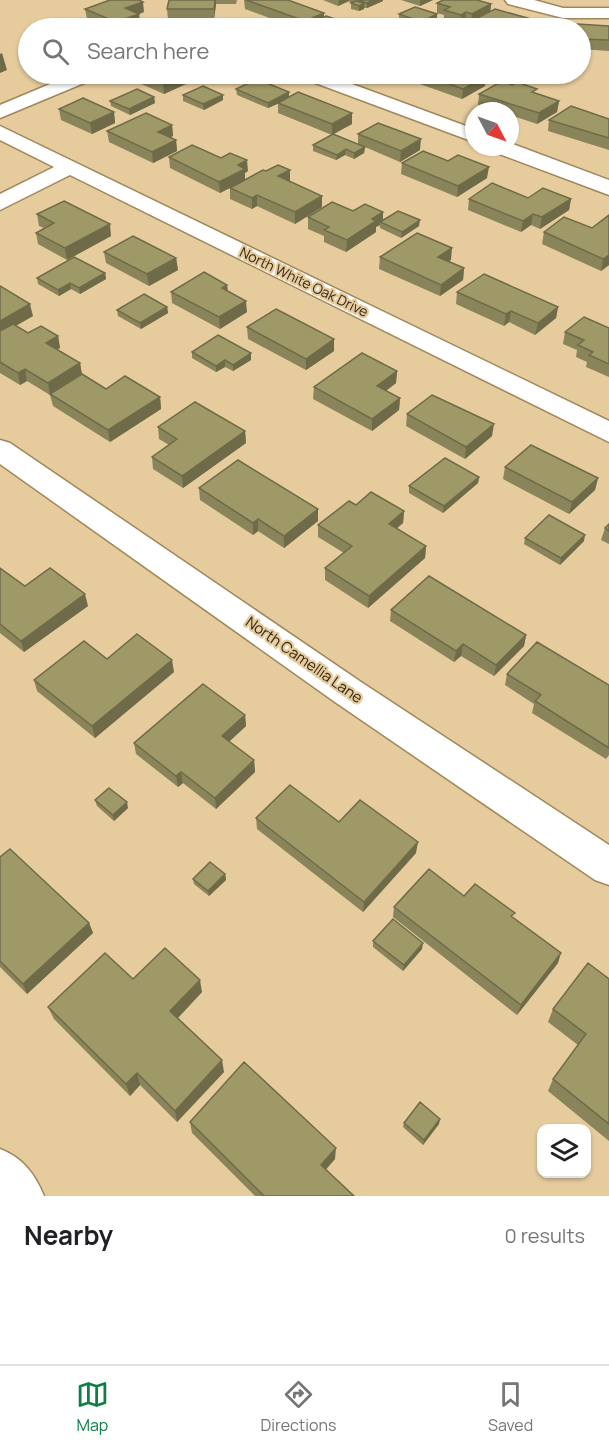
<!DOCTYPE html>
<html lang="en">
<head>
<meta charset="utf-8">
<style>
	:root { --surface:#fff; --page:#f2f2f2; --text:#202124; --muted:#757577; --line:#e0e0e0; --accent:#0b8043 }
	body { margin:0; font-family:Manrope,sans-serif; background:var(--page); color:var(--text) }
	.controls { position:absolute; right:18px; bottom:18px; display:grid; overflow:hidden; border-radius:12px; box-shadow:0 2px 4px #0004 }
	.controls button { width:54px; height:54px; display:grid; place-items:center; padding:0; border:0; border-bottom:2px solid var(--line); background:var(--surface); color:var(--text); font:30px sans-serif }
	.compass { position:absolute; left:465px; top:102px; width:54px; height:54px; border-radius:50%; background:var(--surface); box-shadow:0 2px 4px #0004; rotate:131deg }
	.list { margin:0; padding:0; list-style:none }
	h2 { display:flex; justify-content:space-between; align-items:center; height:78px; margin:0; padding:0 24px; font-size:26px }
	h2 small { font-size:20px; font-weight:400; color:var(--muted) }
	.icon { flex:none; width:33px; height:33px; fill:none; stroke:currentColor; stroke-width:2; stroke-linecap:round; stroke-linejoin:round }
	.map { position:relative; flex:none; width:609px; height:1196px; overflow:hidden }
	.search { position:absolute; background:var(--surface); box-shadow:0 2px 4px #0004; left:18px; right:18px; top:18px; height:66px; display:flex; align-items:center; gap:15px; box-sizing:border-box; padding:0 21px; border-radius:33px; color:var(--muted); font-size:22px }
	.sheet { height:168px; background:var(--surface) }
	nav { display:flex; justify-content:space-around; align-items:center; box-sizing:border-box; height:84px; border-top:2px solid var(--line); background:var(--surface); font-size:16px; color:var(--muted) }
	nav a { display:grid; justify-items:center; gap:3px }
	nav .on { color:var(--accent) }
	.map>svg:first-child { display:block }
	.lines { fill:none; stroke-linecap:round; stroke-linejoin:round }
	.street-casing { stroke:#9f875a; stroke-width:3 }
	.street { fill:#fff; fill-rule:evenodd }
	.wall { fill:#898459 }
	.shaded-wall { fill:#6f6b49 }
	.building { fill:#9f9968; stroke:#6f6b49; stroke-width:1.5 }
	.labels { text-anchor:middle; stroke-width:4.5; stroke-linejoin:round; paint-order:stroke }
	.far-street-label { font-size:14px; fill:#322815; stroke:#e6cb9d }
	.street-label { font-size:15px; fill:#322815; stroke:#e6cb9d }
</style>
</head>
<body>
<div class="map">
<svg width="609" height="1196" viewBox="0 0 609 1196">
	<rect width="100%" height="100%" fill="#e6cb9d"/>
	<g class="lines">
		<g class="street-casing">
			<path id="street" d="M505,0H534L563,8H609V18H563L508,4Z
				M74,74H99L96,78L0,118V105Z
				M299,74H325L474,129V142L302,78Z
				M0,126L609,421V442L70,175L0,210V194L54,167L0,140Z
				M510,143L609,180V195L494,152L491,147H510Z
				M0,440L10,443L361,682L609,845V885L595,880L335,702L0,464Z
				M0,1149C23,1158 35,1174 44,1196H0Z"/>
		</g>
		<use href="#street" class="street"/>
	</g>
	<path class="wall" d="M169,0H237L236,4H216L214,19H168L167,9Z
		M244,0H288L324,18L362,28H297L245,9Z
		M323,0H383V1L367,8H364V9L359,11L351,9V3L349,2L350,1L338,6Z
		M401,0H433L420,6Z
		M437,3L491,4L490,12L549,24V28H474L475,22L471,24L465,22L460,25L444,20V15L437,13Z
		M85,9L144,12L139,14L140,24L128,28H108L87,19Z
		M399,14H437V19L421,27L399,20Z
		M577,24L609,26V51L580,49V28H576Z
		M138,74H208L164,94L139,83Z
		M393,74H408L402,77Z
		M417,74H479L485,86L462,99L417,83Z
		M236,89L289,97L352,124L333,134L358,144V134L420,150L400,162L365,147L364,153L354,159L345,155L336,160L313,151V145L332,135L278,113V104L268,108L237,95Z
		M536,93L559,101L557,112L537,124L510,115V111H497L478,105L479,94Z
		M183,95H223V100L204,110L183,101Z
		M154,97L155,103L130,115L111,106L110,101Z
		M59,109L114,112L115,123L92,134L61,120Z
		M609,119V150L548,131L549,120Z
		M172,125L173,136L170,137L176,140L177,151L153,163L109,142L107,131Z
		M169,157L248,171L245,173V179L290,181H289L322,207L295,224L257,206L252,209L230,199V188L220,193L170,168Z
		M402,163L487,178L457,197L401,174Z
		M469,199H571L569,210L540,229L531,225L521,232L468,210Z
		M353,211L383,212V220L419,226L401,238L380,228V225L376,227V232L346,252L324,242V236L308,229V217Z
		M37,214L111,236L67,260L38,244L36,233L44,228L39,226Z
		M609,215V265L601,271L542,244L544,232L592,228Z
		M104,252L176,258L178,270L149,286L106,263Z
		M380,257L451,260L448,261L464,268L463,280L440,296L379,269Z
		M105,273L106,279L80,294L71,289L59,296L38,284L37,278Z
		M227,285L228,291L247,312L220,329L172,303L171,292Z
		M0,286L33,316L16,326L28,333L58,336L60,348L57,349L80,363L82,374L106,389L160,397L161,409L110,442L53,406L50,395L27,381L20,385L0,373Z
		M457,292L558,307L556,318L535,335L509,322L504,326L456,304Z
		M167,307L168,313L141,329L118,316L117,310Z
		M247,327L334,339V351L306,370L248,339Z
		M609,328V377L586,367L587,362L576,357L577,350L563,344L565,332Z
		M192,352L251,353V360L233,371L225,367L216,372L192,358Z
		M397,371L396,383L386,391L400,398L399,410L372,431L313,399L314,387Z
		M407,414L492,436L465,459L406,426Z
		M158,427L245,431L246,443L183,488L153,469L152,457L169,445L159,439Z
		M505,467L598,478L595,490L569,514L503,479Z
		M479,477L478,483L443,513L409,493V486Z
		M199,488L318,521L284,548L258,531L253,535L200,500Z
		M356,505L404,511L403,523L397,528L426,546L425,558L368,608L325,580V568L344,553L318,537V525Z
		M609,524V544L601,540L605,528Z
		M525,538L584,541L560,565L524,544Z
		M0,568L25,586L88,606L24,652L0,633Z
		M391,610L526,635L524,646L494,676L461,656L454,662L390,621Z
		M107,659L174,672L95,738L37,691L34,680Z
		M507,674L609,685V755L606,759L532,713L534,704L505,685Z
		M245,715L246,726L229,742L254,760L255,772L216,809L183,783L178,787L136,754L134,743Z
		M95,800L128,808L114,821L97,806Z
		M256,818L339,822L416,853L363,912L257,829Z
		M0,857L89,923L93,933L27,994L0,967Z
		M225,874L226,880L209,896L194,884L193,879Z
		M464,896L513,917L558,963L517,1015L393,917L394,907Z
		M373,941L422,949L403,971L373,947Z
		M133,979L202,992L178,1018L224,1072L177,1122L140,1085L130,1096L54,1019L48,1007Z
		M609,979V1141L548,1091L553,1079L578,1045L548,1022L553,1009Z
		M190,1122L335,1159L326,1169L354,1196H255L192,1133Z
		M404,1123L439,1124L423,1145L403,1127Z"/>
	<path class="shaded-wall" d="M215,0H216V5L214,19V9Z
		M339,0H350L338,6Z
		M374,0H383V1L367,8V3Z
		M420,0H433L420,6Z
		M143,2L144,12L126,18L125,8Z
		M364,3V9L359,11V6Z
		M491,4L490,14L475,19V22L471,24L472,14Z
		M466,12L465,22L460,25L461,15Z
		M324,13V23L305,27V21Z
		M139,14L140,24L128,28H117L116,22Z
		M437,14V19L421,27V22Z
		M549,24V28H541Z
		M2,53L7,70L0,73V54Z
		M184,74H208L164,94L163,83Z
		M486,76L485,86L462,99L463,89Z
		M289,92V98L268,108V103Z
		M223,95V100L204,110L203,104Z
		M154,97L155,103L130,115L129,109Z
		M559,101L557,112L537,124L539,113Z
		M114,112L115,123L92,134L90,123Z
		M352,113V124L332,135V124Z
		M172,125L173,136L159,143L158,132Z
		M421,139L420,150L400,162L401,151Z
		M176,140L177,151L153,163L152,152Z
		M365,147L364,153L354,159V153Z
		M346,149L345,155L336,160L337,155Z
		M247,160L248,171L245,173V180L220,193L219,182L238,165Z
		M489,167L487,178L457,197L458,186Z
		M290,170V181L278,188V176Z
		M257,195V206L252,209V198Z
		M322,196V207L295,224V212Z
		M571,199L569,210L540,229L542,217Z
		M383,212V223L380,222V225L376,227V232L346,252L347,240L372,219Z
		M533,214L531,225L521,232L523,221Z
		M420,220L419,226L401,238L402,232Z
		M110,224L111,236L67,260L65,248Z
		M452,248L451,260L437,269L438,257Z
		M609,255V265L601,271L603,259Z
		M176,258L178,270L149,286L147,274Z
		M464,268L463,280L440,296L441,285Z
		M105,273L106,279L80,294L79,288Z
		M70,283L71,289L59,296L58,290Z
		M227,285L228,296L222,288Z
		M246,301L247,312L220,329L219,317Z
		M30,304L33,316L0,334V321Z
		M167,307L168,313L141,329L140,323Z
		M558,307L556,318L535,335L538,323Z
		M511,311L509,322L504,326L506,314Z
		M58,336L60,348L48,355L46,343Z
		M334,339V351L306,370V359Z
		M251,353V360L233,371V365Z
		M225,360V367L216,372V366Z
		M80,363L82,375L50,395L48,383Z
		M25,369L27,381L20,385L18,373Z
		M397,371L396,383L376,398L377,386Z
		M160,397L161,409L110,442L108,430Z
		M400,398L399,410L372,431V419Z
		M494,424L492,436L465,459L466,447Z
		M245,431L246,443L183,488L182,476Z
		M479,477L478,483L443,513L444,506Z
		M598,478L595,490L569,514L572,502Z
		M318,509V521L284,548V536Z
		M404,511L403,523L388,536L389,524Z
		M258,519V531L253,535V523Z
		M585,535L584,541L560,565L561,558Z
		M426,546L425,558L368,608L369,596Z
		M85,594L88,606L24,652L21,641Z
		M526,635L524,646L494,676L496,665Z
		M463,644L461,656L454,662L456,651Z
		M172,660L174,672L95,738L92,726Z
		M245,715L246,726L223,747L222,736Z
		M254,760L255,772L216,809L215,798Z
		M181,772L183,783L178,787L176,776Z
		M127,802L128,808L114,821L113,815Z
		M418,842L416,853L363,912L364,902Z
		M225,874L226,880L209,896L208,891Z
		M89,923L93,933L27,994L23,984Z
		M423,943L422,949L403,971L404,965Z
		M561,953L558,963L517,1015L521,1005Z
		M200,980L202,992L173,1023L170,1011Z
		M222,1060L224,1072L177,1122L175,1111Z
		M137,1073L140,1085L130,1096L126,1084Z
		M440,1119L439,1124L423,1145L424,1140Z
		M336,1148L335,1159L321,1175V1165Z"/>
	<path class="building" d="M110,0H139L143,2L125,8L139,14L116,22L85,9Z
		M169,0H215L214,9H167Z
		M246,0H288L324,13L305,21Z
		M358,0H374L367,3Z
		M443,0H477L491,4L472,14L466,12L461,15L444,10L450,7L437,3Z
		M356,1L364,3L359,6L351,3Z
		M415,7L437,14L421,22L399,14Z
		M495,9L549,24L541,28H504L475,19Z
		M326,16L362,28H310L304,27Z
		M81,20L101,28H47L62,23L68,25Z
		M387,23L396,26L391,28H382L378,27Z
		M577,24L609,26V40L580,39V28H577Z
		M141,74H184L163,83Z
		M422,74H479L486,76L463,89Z
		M257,79L289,92L268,103L236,89Z
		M502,81L512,85L517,82L537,89L532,92L559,101L539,113L479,94Z
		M203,86L223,95L203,104L183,95Z
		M137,89L154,97L129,109L110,101Z
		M298,92L352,113L332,124L278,103Z
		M83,98L114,112L90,123L59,109Z
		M571,106L609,119V138L549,120Z
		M146,113L172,125L158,132L176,140L152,152L107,131Z
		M378,123L421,139L401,151L358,134Z
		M333,134L365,147L354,153L346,149L337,155L313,145Z
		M192,145L221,158L230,153L247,160L238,165L245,169L219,182L169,157Z
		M423,151L448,161L458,155L489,167L458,186L402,163Z
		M278,165L290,170L278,176L322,196L295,212L257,195L252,198L230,188L263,170L266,171Z
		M492,183L528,198L543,188L571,199L542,217L533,214L523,221L469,199Z
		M64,201L110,224L65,248L36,233L54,223L37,214Z
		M332,202L353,211L365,204L383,212L372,219L376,221L347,240L324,230L329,227L308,217Z
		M398,211L420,220L402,232L380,222Z
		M609,215V255L603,259L544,232L564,217L592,228Z
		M417,233L452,248L438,257L464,268L441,285L380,257Z
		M133,236L176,258L147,274L104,252Z
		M74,257L105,273L79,288L70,283L58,290L37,278Z
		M204,272L227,285L222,288L246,301L219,317L171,292Z
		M484,274L558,307L538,323L511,311L506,314L457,292Z
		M0,286L30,304L0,321Z
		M144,294L167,307L140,323L117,310Z
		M276,309L334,339L306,359L247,327Z
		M584,317L609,328V364L589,355L593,352L578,345L584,340L565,332Z
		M13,324L28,333L41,326L58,336L46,343L80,363L48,383L25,369L18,373L0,362V331Z
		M218,335L251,353L233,365L225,360L216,366L192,352Z
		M362,353L397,371L377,386L400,398L372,419L314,387Z
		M82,374L106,389L125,376L160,397L108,430L50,394Z
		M432,395L494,424L466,447L407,414Z
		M195,402L245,431L182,476L152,457L177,439L158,427Z
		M531,445L598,478L572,502L505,467Z
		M445,458L479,477L444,506L409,486Z
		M238,460L318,509L284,536L258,519L253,523L199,488Z
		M371,492L404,511L389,524L426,546L369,596L325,568L352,546L318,525L349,501L356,505Z
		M549,515L585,535L561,558L525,538Z
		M609,524V531L605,528Z
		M0,568L25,586L50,568L85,594L21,641L0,624Z
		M429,576L526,635L496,665L463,644L456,651L391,610Z
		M137,634L172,660L92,726L34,680L84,641L107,659Z
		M537,642L609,685V748L535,701L541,695L507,674Z
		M203,684L245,715L222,736L254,760L215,798L181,772L176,776L134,743Z
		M290,785L339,822L360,800L418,842L364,902L256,818Z
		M109,788L127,802L113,815L95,800Z
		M10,849L89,923L23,984L0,961V857Z
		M210,862L225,874L208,891L193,879Z
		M429,869L464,896L475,884L515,913L511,916L561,953L521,1005L394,907Z
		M393,919L423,943L404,965L373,941Z
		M165,948L200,980L170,1011L222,1060L175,1111L137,1073L126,1084L48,1007L105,953L133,979Z
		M588,963L609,979V1124L553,1079L586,1034L553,1009Z
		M244,1062L336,1148L321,1165L354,1196H264L190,1122Z
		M420,1102L440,1119L424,1140L404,1123Z"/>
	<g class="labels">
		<g class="far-street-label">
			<text transform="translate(304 282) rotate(26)" y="5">North White Oak Drive</text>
		</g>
		<g class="street-label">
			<text transform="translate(304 660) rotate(35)" y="5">North Camellia Lane</text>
		</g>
	</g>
</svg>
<div class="controls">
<button><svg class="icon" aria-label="layers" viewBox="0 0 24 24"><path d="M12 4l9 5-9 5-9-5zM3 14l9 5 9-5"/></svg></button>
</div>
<svg class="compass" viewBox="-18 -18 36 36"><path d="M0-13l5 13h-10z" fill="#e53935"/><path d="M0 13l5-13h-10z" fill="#757577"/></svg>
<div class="search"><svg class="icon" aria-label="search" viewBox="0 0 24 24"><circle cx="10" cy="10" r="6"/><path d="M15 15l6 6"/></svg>Search here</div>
</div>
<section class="sheet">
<h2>Nearby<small>0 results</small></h2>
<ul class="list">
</ul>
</section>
<nav>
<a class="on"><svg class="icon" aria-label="map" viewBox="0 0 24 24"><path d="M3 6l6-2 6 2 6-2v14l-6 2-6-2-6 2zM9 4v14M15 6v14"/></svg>Map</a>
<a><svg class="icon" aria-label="directions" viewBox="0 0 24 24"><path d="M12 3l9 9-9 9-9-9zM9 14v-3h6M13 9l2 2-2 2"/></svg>Directions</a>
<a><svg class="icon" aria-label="saved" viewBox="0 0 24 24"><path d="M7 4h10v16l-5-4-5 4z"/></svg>Saved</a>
</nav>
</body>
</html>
